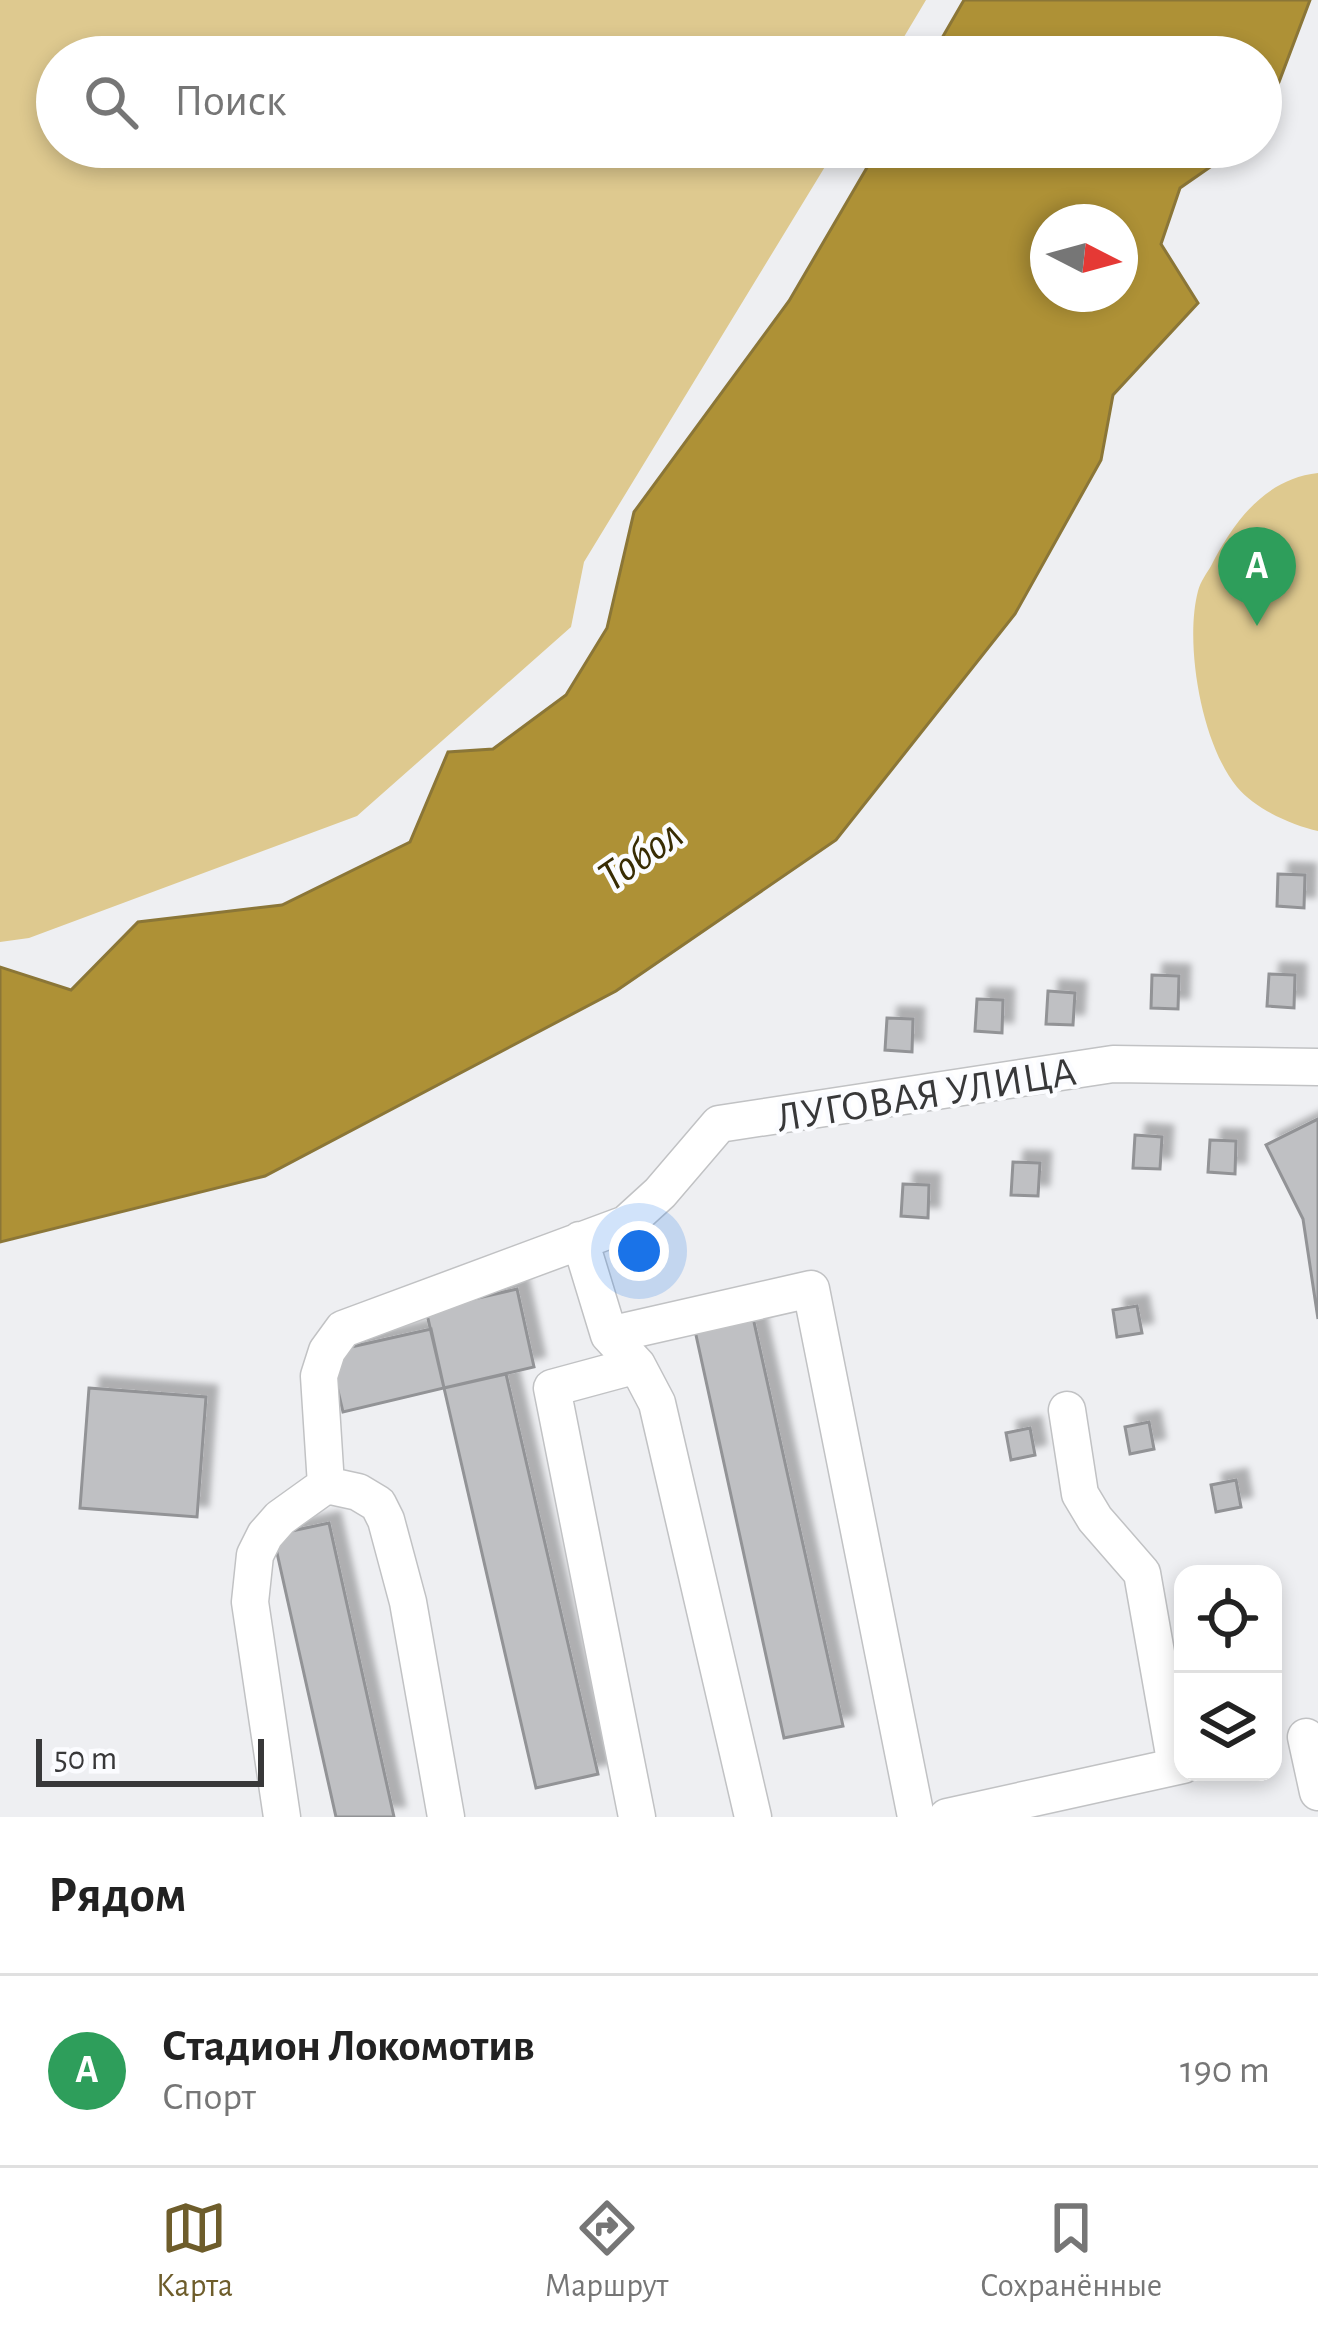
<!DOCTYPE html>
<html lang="ru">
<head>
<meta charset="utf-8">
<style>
	:root { --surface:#fff; --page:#f2f2f2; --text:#222; --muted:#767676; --line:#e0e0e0; --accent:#6e5d2b }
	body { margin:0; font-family:"Alegreya Sans",sans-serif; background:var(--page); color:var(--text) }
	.controls { position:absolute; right:36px; bottom:36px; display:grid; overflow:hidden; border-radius:24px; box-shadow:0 6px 18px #0003 }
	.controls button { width:108px; height:108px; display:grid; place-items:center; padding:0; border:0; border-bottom:3px solid var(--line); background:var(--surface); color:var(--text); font:60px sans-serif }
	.compass { position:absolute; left:1030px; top:204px; width:108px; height:108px; border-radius:50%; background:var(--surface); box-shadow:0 6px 18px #0003; rotate:96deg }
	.scale { position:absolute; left:36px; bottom:30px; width:228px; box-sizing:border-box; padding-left:12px; border:6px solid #383839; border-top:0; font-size:33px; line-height:42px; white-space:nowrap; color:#383839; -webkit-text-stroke:9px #fbfcff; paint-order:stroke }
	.you { position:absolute; left:639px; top:1251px; width:42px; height:42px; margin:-30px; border:9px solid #fff; border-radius:50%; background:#1a73e8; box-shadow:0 0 0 18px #1a73e833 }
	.badge { display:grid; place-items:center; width:78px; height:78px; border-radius:50%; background:var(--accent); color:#fff; font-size:39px; font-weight:700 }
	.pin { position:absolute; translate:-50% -99px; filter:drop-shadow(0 3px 6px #0008) }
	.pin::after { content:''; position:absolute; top:63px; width:42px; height:36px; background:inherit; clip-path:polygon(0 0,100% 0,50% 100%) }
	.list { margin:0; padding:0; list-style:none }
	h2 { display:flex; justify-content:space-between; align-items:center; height:156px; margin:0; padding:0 48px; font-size:51px }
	h2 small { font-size:39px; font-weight:400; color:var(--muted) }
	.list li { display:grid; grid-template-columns:78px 1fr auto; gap:36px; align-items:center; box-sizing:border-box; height:192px; padding:0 48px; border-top:3px solid var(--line) }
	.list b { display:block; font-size:45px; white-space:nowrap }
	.list p { margin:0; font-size:39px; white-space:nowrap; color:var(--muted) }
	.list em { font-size:39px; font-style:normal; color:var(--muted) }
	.icon { flex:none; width:66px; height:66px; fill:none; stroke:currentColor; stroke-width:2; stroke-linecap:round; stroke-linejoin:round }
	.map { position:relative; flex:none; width:1318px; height:1817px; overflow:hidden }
	.search { position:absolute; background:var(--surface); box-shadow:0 6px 18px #0003; left:36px; right:36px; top:36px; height:132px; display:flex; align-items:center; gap:30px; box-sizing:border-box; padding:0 42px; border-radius:66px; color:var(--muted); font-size:45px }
	.sheet { height:348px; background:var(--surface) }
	nav { display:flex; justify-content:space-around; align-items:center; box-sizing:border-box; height:168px; border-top:3px solid var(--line); background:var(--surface); font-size:33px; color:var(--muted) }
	nav a { display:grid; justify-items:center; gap:6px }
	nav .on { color:var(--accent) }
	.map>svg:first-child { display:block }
	.green { fill:#dec98f }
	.water { fill:#ae9136; stroke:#8b7637; stroke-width:3; fill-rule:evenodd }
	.building { fill:#bfc0c3; stroke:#929396; stroke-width:3; filter:url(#shadow) }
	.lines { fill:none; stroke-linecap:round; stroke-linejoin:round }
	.minor-casing { stroke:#c1c2c4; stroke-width:39 }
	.minor { stroke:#fff; stroke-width:36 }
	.labels { text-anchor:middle; stroke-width:9; stroke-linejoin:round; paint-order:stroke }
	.street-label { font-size:42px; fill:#383839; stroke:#fbfcff }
	.water-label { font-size:45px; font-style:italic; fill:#382c03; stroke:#fbfcff }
</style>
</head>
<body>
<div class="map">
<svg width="1318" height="1817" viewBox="0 0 1318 1817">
	<defs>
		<filter id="shadow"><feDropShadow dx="11" dy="-11" stdDeviation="3" flood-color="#0004"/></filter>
	</defs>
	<rect width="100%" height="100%" fill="#eeeff2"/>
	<path class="green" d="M0,0H926L892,57H57V147H837L584,562L571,627L357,816L29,938L0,942Z
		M1318,473V831C1292,825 1255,809 1237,787C1202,745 1184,644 1198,591C1200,582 1207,573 1211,566C1234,521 1265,479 1318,473Z"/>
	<path class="water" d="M964,0H1310L1279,82L1261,111V57H931Z
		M879,147H1239L1180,188L1161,244L1198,303L1113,395L1101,460L1015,614L836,840L616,991L265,1176L0,1242V967L71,990L138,922L282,905L410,842L448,752L493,749L566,695L607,628L634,512L789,301ZM1048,222H1120V294H1048Z"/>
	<path class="building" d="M1278,874L1305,875L1304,908L1277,906Z
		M1269,974L1295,975L1294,1008L1267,1006Z
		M1152,975L1179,976L1178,1009L1151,1008Z
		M1048,991L1075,993L1073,1025L1046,1024Z
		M977,999L1003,1000L1002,1033L975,1031Z
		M887,1018L913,1019L912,1052L885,1050Z
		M1318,1119V1319L1303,1219L1266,1145Z
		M1135,1135L1162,1137L1160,1169L1133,1168Z
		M1210,1140L1236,1141L1235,1174L1208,1172Z
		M1013,1162L1040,1163L1038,1196L1011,1195Z
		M903,1184L929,1185L928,1218L901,1216Z
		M517,1289L534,1367L444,1388L426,1310Z
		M1137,1306L1142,1333L1117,1337L1113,1310Z
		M752,1313L843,1726L784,1738L694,1326Z
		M431,1329L444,1388L343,1412L329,1352Z
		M506,1374L598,1774L536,1788L444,1388Z
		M89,1388L206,1397L197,1517L80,1508Z
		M1149,1422L1154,1449L1130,1454L1125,1427Z
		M1030,1428L1035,1455L1011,1460L1006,1433Z
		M1236,1480L1241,1507L1216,1512L1211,1485Z
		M329,1523L394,1817H336L273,1535Z"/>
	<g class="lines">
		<g class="minor-casing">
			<path id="minor" d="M580,1240L609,1335L637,1365L657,1403L753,1817
				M609,1335L811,1289L916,1817
				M637,1365L552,1388L637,1817
				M1067,1410L1080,1494L1095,1519L1142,1573L1176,1766
				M326,1485L358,1492L378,1504L386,1520L408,1602L446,1817
				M1306,1737L1318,1792
				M282,1817L250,1602L255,1555L265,1535L280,1518L326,1485L319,1376L327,1351L343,1329L626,1224L660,1193L719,1124L1113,1064L1318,1067
				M947,1817L1183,1765"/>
		</g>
		<use href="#minor" class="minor"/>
	</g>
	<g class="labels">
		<g class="street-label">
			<text transform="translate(926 1093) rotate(-9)" y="15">ЛУГОВАЯ УЛИЦА</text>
		</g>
		<g class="water-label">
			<text transform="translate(639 854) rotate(-35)" y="16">Тобол</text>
		</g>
	</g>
</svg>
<div class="controls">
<button><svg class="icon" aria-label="locate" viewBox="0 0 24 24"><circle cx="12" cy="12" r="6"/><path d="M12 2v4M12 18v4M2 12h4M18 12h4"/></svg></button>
<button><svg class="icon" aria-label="layers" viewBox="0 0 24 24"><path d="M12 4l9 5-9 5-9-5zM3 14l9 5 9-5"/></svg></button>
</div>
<svg class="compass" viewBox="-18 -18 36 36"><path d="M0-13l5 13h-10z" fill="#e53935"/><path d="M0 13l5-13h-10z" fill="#767676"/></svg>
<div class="scale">50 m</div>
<div class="you"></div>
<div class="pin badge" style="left:1257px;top:626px;background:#2e9e5b">A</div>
<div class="search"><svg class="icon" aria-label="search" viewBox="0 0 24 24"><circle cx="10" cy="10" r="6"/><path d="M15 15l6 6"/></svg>Поиск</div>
</div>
<section class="sheet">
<h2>Рядом<small></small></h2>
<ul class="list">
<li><span class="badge" style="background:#2e9e5b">A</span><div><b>Стадион Локомотив</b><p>Спорт</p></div><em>190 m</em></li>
</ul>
</section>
<nav>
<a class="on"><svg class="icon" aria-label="map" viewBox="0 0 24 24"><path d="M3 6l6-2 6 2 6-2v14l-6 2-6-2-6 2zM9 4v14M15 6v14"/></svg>Карта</a>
<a><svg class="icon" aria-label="directions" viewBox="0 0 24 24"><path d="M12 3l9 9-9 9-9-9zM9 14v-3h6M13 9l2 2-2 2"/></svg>Маршрут</a>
<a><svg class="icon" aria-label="saved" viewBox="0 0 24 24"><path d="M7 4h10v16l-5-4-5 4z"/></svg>Сохранённые</a>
</nav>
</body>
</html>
